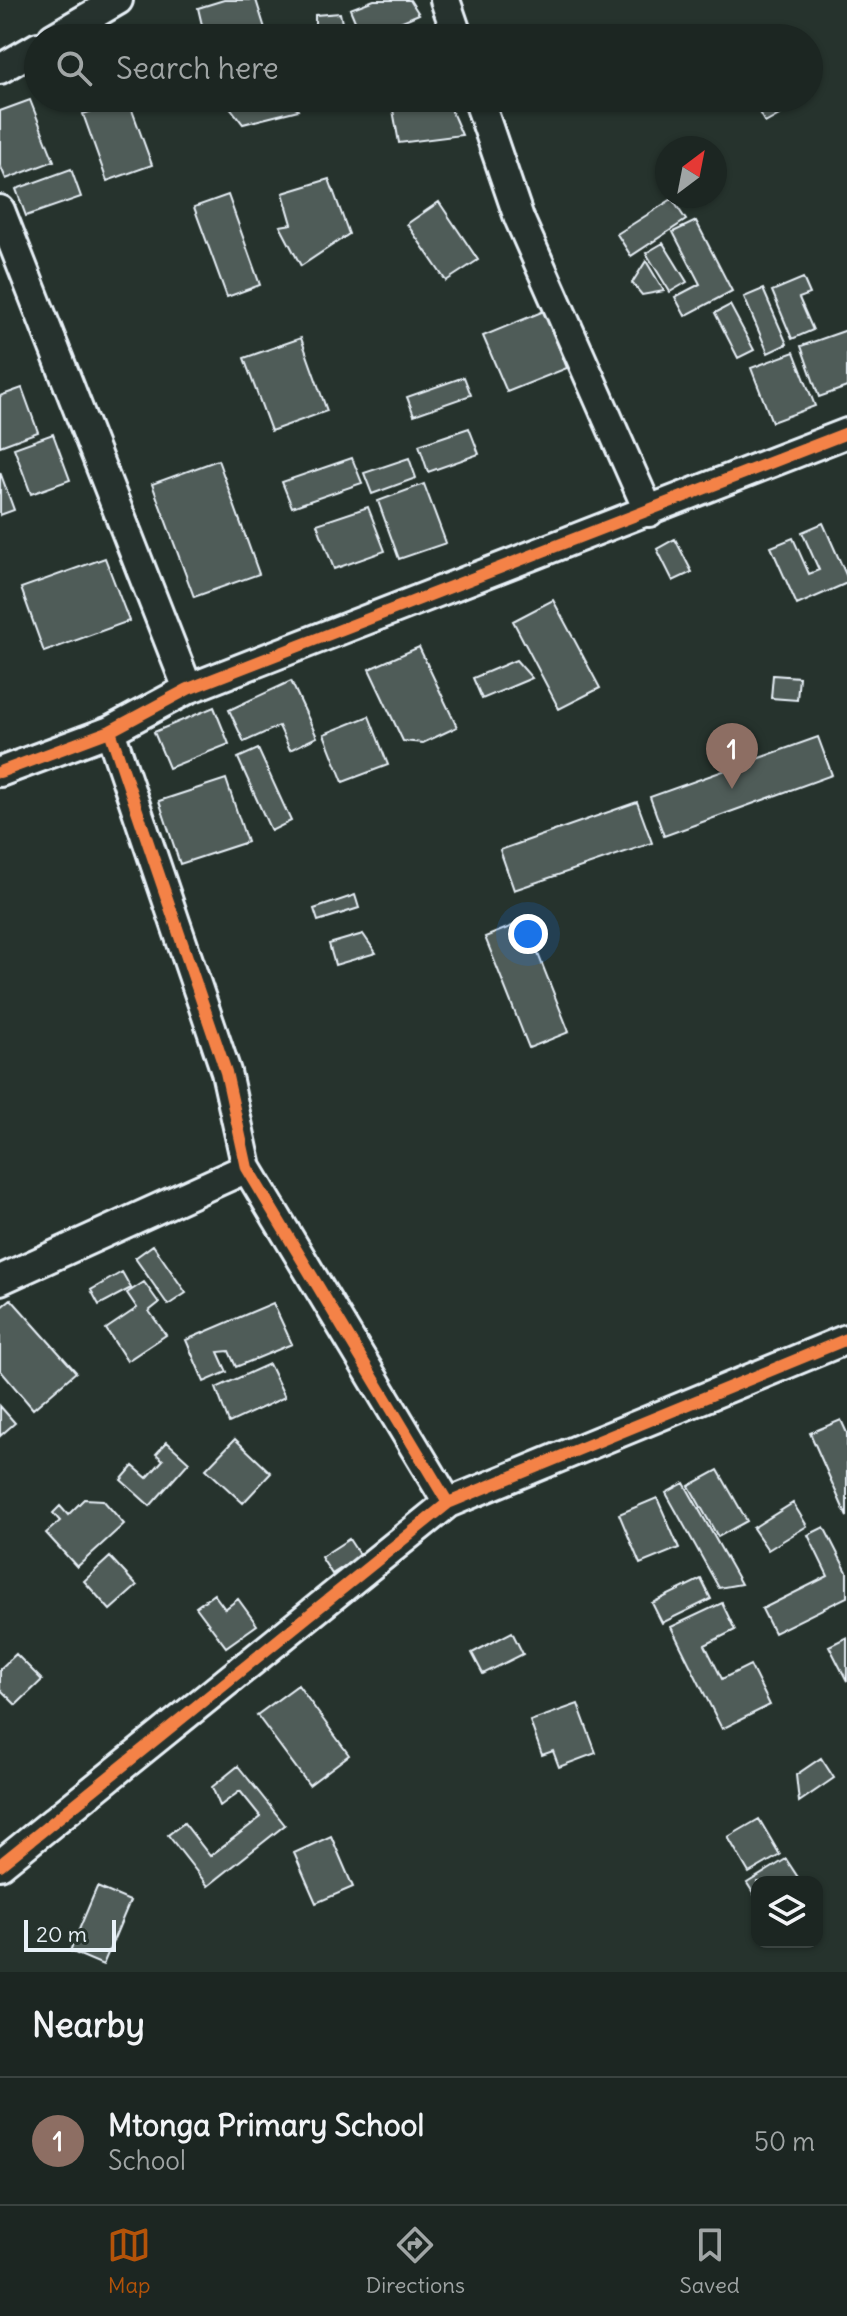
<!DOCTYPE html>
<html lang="en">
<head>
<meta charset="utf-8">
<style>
	:root { --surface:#1c2622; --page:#29322f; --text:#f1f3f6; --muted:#a0a5a5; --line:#3a4340; --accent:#b45309 }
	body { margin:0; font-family:Delius,sans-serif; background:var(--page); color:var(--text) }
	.controls { position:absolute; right:24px; bottom:24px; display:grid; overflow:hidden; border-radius:16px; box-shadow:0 2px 6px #0004 }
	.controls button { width:72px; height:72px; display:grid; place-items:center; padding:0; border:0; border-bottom:2px solid var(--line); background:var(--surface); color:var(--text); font:40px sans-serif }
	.compass { position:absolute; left:655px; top:136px; width:72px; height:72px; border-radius:50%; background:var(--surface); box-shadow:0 2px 6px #0004; rotate:32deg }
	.scale { position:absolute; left:24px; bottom:20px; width:92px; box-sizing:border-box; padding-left:8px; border:4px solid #e8f1f8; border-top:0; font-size:22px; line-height:28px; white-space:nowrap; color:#e8f1f8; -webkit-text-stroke:6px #26332d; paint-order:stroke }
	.you { position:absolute; left:528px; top:934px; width:28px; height:28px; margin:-20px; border:6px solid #fff; border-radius:50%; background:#1a73e8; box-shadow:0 0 0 12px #1a73e833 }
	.badge { display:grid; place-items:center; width:52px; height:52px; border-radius:50%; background:var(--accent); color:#fff; font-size:26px; font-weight:700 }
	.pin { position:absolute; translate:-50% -66px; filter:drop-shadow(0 2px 4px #0008) }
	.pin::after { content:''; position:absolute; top:42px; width:28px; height:24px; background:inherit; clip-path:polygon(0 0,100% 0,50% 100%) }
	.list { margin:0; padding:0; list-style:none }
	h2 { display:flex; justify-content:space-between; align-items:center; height:104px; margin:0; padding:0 32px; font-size:34px }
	h2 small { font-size:26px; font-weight:400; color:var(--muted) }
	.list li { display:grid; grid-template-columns:52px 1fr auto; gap:24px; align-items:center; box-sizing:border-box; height:128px; padding:0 32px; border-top:2px solid var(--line) }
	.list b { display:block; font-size:30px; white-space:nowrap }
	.list p { margin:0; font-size:26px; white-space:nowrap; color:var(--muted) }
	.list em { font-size:26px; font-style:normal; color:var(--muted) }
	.icon { flex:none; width:44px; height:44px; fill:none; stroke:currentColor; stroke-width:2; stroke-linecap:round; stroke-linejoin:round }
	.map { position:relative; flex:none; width:847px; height:1972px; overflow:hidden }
	.search { position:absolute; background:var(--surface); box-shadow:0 2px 6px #0004; left:24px; right:24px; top:24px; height:88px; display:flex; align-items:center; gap:20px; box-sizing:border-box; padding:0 28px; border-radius:44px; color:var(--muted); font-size:30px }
	.sheet { height:232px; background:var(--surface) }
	nav { display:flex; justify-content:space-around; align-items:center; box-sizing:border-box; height:112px; border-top:2px solid var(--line); background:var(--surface); font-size:22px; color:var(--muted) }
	nav a { display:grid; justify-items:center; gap:4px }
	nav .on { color:var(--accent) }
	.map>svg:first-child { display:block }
	.building { fill:#505c59; stroke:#e8f1f8; stroke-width:2 }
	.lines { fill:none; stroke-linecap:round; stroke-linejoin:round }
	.street-casing { stroke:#e8f1f8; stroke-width:34 }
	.street { stroke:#26332d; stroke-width:28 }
	.cycleway-casing { stroke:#26332d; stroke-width:17 }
	.cycleway { stroke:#f48246; stroke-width:12 }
</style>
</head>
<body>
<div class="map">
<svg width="847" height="1972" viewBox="0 0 847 1972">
	<rect width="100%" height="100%" fill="#26332d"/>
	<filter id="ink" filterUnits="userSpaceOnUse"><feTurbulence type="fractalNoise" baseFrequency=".0125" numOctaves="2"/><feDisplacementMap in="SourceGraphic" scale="16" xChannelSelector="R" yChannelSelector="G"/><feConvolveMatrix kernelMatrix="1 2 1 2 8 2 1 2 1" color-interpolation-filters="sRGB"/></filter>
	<g filter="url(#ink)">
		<path class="building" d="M224,0H256L268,38H205L198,8Z
			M374,0H410L419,14L362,38L350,9Z
			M340,13L344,33L326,38H308L304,31L315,25V15Z
			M408,22L415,38H373Z
			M223,98H291L298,110L243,124Z
			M306,98H325L308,104Z
			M446,98L462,135L399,143L391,99Z
			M751,98H791L795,106L765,123Z
			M128,99L152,165L107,181L83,114Z
			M30,100L54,161L6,179L0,165V111Z
			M71,169L81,197L26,216L16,189Z
			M329,179L349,234L301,266L280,226L292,224L283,193Z
			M228,195L260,285L227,297L194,207Z
			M672,199L686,220L631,256L617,234Z
			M439,202L478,260L446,281L407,224Z
			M696,221L732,291L685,316L675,297L700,284L673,232Z
			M663,243L687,282L670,292L646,253Z
			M646,261L664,291L642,295L632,283Z
			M803,278L810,294L799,298L813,330L792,339L772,291Z
			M763,289L787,344L768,353L744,297Z
			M730,305L754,350L738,358L715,313Z
			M544,311L567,368L507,392L483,336Z
			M847,330V387L819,397L801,346Z
			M301,338L327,411L271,431L244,358Z
			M794,352L815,406L772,422L751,368Z
			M464,377L471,395L414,415L407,397Z
			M22,388L38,432L0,446V396Z
			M469,428L479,454L428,472L419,445Z
			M53,434L70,480L31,494L14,448Z
			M352,458L362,483L292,507L282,482Z
			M409,458L416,478L372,494L364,473Z
			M218,460L259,574L194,597L152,484Z
			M0,472L14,510L0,515Z
			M424,484L446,543L399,559L378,501Z
			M368,507L385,551L334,569L317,524Z
			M823,523L847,577V583L797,605L771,547L793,538L809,574L819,570L802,532Z
			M675,539L692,572L673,581L657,549Z
			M105,558L129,621L44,652L21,588Z
			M553,600L600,688L559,709L513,621Z
			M419,647L457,727L423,743L403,741L369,669Z
			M516,660L532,678L482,699L473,678Z
			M773,675L799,677L797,700L771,698Z
			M291,681L317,737L290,750L279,726L244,742L229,710Z
			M214,707L229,744L169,768L154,732Z
			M369,716L388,765L343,782L324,734Z
			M818,737L832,775L664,836L650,797Z
			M258,749L291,821L271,831L238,758Z
			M226,779L247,842L180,864L159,801Z
			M637,802L652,843L514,890L500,850Z
			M355,895L359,908L318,921L314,909Z
			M525,921L569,1032L529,1048L485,937Z
			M363,934L376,953L335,965L329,944Z
			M153,1245L186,1293L168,1305L135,1258Z
			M122,1272L131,1288L99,1305L91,1290Z
			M144,1282L159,1303L149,1311L166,1335L127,1361L106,1329L137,1308L127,1293Z
			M11,1299L76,1372L33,1409L0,1370V1308Z
			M273,1303L292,1344L236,1367L229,1351L218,1352L227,1372L204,1382L186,1340Z
			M269,1364L285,1397L229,1423L216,1388Z
			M0,1406L15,1423L0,1436Z
			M841,1420L847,1433V1517L810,1433Z
			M235,1439L271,1473L243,1503L206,1469Z
			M167,1442L189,1462L150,1506L121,1480L133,1466L147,1478L163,1460L156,1454Z
			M718,1470L747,1521L718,1537L689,1486Z
			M684,1483L741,1584L719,1588L666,1493Z
			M657,1498L679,1548L640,1564L619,1514Z
			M84,1499L103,1500L124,1524L77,1567L46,1533L60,1521L53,1513L60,1506L68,1515Z
			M793,1503L807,1526L768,1550L753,1528Z
			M824,1527L847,1572V1597L774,1633L762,1609L828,1576L808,1535Z
			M349,1539L360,1556L332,1574L321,1557Z
			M110,1557L137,1586L110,1610L84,1581Z
			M701,1579L711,1599L662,1623L652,1603Z
			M214,1594L225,1609L238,1599L257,1625L226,1647L196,1607Z
			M722,1603L735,1630L705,1645L722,1679L750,1665L770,1705L722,1729L671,1627Z
			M512,1632L523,1654L483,1674L472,1653Z
			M847,1637V1681L829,1646Z
			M16,1654L42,1680L16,1705L0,1689V1669Z
			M298,1685L349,1755L309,1785L257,1715Z
			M578,1704L596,1753L559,1767L553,1751L542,1755L530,1721Z
			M821,1758L834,1778L799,1802L796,1775Z
			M238,1766L285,1825L208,1886L168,1835L184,1823L210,1856L261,1817L240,1791L220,1806L212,1787Z
			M759,1819L780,1855L749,1873L728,1837Z
			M331,1836L353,1887L316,1903L294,1853Z
			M786,1859L801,1882H757V1899L747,1883Z
			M97,1887L130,1901L103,1965L70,1951Z"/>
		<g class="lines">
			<g class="street-casing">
				<path id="street" d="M445,0L458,38
					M53,38L118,0
					M0,69L38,47
					M478,98L519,218L649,512
					M0,210L188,689
					M110,731L226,1072L247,1168L448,1503
					M0,772L110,731L188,689L847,433
					M0,1280L247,1168
					M0,1865L448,1503L847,1339"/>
			</g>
			<use href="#street" class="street"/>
			<g class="cycleway-casing">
				<path id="cycleway" d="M110,731L226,1072L247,1168L448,1503
					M0,772L110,731L188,689L847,433
					M0,1865L448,1503L847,1339"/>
			</g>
			<use href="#cycleway" class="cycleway"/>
		</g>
	</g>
</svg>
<div class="controls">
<button><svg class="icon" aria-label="layers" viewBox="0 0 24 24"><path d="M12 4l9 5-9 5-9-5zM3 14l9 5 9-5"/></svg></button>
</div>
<svg class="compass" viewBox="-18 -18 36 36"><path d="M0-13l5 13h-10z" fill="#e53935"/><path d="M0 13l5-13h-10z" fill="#a0a5a5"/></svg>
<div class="scale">20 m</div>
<div class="you"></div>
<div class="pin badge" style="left:732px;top:789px;background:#8d6e63">1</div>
<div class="search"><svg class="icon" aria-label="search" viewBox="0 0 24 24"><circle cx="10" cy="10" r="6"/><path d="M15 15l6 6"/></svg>Search here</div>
</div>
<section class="sheet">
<h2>Nearby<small></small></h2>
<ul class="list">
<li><span class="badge" style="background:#8d6e63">1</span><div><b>Mtonga Primary School</b><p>School</p></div><em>50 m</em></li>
</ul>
</section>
<nav>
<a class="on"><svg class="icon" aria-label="map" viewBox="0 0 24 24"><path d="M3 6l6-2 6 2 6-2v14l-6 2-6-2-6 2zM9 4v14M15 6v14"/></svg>Map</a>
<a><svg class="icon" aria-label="directions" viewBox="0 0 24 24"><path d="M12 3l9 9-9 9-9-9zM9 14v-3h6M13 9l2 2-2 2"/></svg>Directions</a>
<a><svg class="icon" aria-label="saved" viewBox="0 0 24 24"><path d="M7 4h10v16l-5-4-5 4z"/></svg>Saved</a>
</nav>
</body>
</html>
